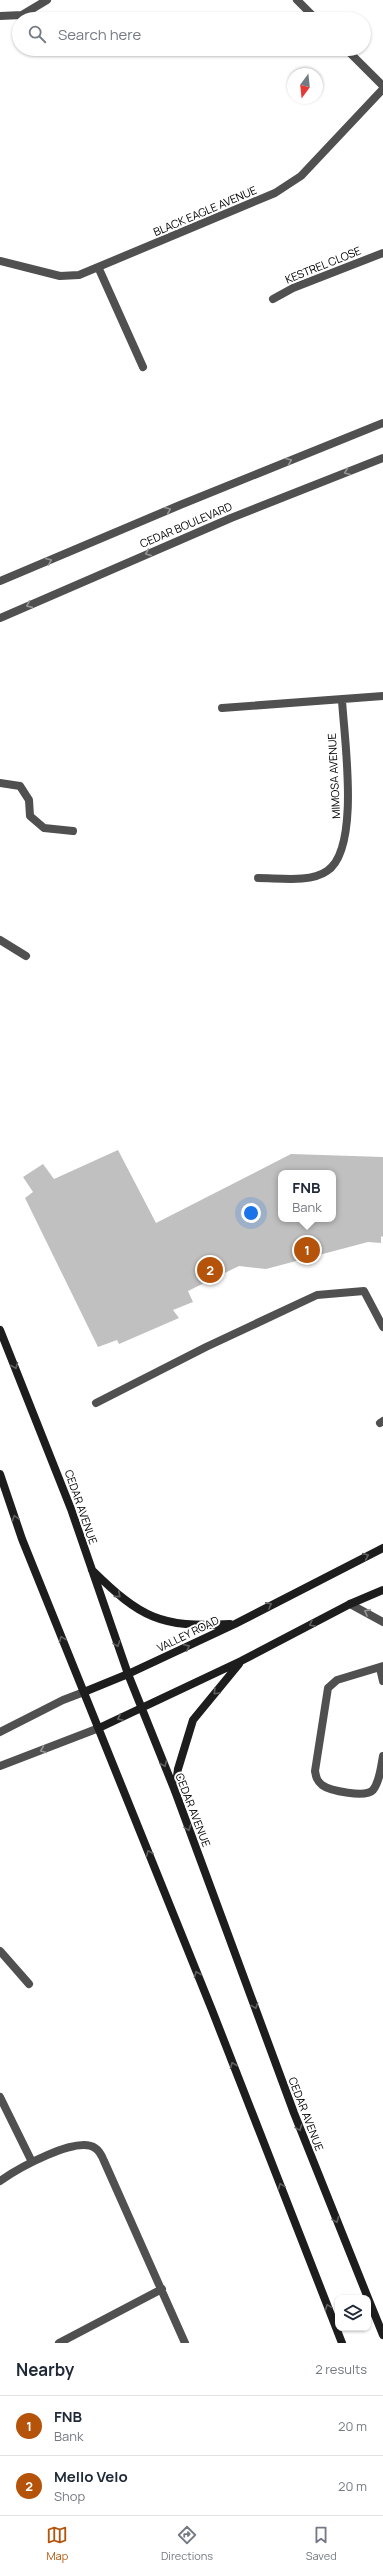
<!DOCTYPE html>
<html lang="en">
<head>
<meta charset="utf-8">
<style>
	:root { --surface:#fff; --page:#f2f2f3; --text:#1f2937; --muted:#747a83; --line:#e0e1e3; --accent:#b45309 }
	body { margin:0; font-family:Manrope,sans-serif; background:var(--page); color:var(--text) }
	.controls { position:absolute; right:12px; bottom:12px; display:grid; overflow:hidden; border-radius:8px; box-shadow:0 1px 3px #0004 }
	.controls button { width:36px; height:36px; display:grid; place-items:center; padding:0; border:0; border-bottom:1px solid var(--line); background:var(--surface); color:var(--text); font:20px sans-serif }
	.compass { position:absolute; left:287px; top:68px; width:36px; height:36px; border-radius:50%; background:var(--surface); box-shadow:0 1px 3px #0004; rotate:195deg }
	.you { position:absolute; left:251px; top:1213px; width:14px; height:14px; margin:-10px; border:3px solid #fff; border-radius:50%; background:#1a73e8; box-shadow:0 0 0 6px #1a73e833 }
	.badge { display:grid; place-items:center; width:26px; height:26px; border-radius:50%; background:var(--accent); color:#fff; font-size:13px; font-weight:700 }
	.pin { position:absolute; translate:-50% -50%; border:2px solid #fff; box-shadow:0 1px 4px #0006 }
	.popup { position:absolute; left:278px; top:1170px; width:58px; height:52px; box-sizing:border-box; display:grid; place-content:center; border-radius:8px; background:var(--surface); filter:drop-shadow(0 1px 3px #0005); font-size:13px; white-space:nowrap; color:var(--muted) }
	.popup b { font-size:15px; color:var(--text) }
	.popup::after { content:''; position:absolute; left:50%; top:100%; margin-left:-8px; border:8px solid transparent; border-top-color:var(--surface) }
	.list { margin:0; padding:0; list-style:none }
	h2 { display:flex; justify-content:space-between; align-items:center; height:52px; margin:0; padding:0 16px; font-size:17px }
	h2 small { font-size:13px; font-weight:400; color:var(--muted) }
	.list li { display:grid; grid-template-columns:26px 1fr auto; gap:12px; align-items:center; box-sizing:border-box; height:60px; padding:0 16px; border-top:1px solid var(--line) }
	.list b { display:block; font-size:15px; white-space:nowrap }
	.list p { margin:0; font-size:13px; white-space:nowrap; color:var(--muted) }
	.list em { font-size:13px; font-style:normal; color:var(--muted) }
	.icon { flex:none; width:22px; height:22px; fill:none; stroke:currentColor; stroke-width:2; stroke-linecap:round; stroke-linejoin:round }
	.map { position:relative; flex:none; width:383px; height:2343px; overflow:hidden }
	.search { position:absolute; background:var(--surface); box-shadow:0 1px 3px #0004; left:12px; right:12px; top:12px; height:44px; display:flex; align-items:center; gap:10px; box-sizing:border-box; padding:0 14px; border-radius:22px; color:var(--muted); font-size:15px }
	.sheet { height:172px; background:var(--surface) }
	nav { display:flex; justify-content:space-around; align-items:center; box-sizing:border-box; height:56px; border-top:1px solid var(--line); background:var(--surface); font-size:11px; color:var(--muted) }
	nav a { display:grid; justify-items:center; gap:2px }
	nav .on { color:var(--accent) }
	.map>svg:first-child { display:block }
	.building { fill:#c0c0c0; fill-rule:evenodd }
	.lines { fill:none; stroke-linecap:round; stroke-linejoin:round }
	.lane { stroke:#505050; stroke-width:8 }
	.street { stroke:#505050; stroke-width:8 }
	.secondary { stroke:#1d1d1d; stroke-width:8 }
	.oneway { stroke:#969696 }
	.oneway2 { stroke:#616161 }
	.labels { text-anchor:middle; stroke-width:4; stroke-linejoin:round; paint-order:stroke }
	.street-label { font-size:11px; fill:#000; stroke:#fff }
</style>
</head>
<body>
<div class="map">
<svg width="383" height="2343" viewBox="0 0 383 2343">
	<rect width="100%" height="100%" fill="#fff"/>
	<path class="building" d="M118,1150L156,1223L291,1154L383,1157V1237L381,1236V1243L368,1242L266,1269L239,1266L188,1291L193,1302L173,1310L179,1318L119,1344L117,1340L98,1347L25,1198L33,1192L23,1177L43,1164L54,1179ZM281,1173H333V1219H281Z"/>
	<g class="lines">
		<path class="lane" d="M0,783L20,786L29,800L30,816L44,828L73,831
			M0,940L26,956
			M96,1403L206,1347L317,1295L364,1291L383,1327
			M380,1423L383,1421
			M350,1604L383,1622
			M383,1666L337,1680L328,1688L315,1771C316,1777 317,1781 322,1785C330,1791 366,1798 373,1790C380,1781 381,1766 383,1756
			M380,1668L383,1681"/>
		<path class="street" d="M297,0L316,19
			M0,16L22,15L47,0
			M346,49L383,86
			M0,261L60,276L79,275L275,193L301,176L383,89
			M99,269L143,367
			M273,299L293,288L383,253
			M0,581L180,505L383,423
			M0,618L231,518L383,458
			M222,708L383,696
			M258,878C279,878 310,883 327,871C361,849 344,737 342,700
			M0,1732L63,1700L84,1692
			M0,1766L99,1728
			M0,1951L29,1984
			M0,2097L32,2162
			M0,2181C17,2169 77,2135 95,2148C100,2151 102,2156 104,2161L185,2343
			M59,2343L162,2289"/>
		<path class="secondary" d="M0,1330L71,1509L128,1674L175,1791L294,2113L368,2298
			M0,1474L22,1539L212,2010L342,2343
			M92,1570C141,1618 160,1628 230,1624
			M84,1692L128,1674L235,1624L383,1548
			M99,1728L241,1661L350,1604L383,1590
			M175,1791L178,1769L193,1720L239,1664
			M368,2298L383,2335"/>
	</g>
	<defs><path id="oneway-chevron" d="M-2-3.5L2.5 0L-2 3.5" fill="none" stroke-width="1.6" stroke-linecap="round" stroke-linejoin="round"/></defs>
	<g class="oneway">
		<use href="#oneway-chevron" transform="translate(289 461) rotate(-22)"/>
		<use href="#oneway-chevron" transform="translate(347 472) rotate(159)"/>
		<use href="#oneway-chevron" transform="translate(168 510) rotate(-23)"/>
		<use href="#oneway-chevron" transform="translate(148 553) rotate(157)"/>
		<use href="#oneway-chevron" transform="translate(49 561) rotate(-23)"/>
		<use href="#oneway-chevron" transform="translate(29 605) rotate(156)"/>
		<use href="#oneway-chevron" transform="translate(367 1612) rotate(-151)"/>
		<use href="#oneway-chevron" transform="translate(43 1750) rotate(158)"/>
	</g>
	<g class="oneway2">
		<use href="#oneway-chevron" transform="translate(15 1366) rotate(68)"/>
		<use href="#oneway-chevron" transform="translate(15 1518) rotate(-108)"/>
		<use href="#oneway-chevron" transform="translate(366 1556) rotate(-24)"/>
		<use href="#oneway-chevron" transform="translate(118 1595) rotate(41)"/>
		<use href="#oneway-chevron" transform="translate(269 1605) rotate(-28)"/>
		<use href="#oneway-chevron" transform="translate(312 1624) rotate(152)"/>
		<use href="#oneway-chevron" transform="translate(62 1639) rotate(-112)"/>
		<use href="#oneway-chevron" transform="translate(117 1644) rotate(70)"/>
		<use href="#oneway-chevron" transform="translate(187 1647) rotate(-26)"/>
		<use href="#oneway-chevron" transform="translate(216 1692) rotate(135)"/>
		<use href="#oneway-chevron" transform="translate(120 1718) rotate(155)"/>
		<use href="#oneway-chevron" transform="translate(164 1764) rotate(68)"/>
		<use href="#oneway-chevron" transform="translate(188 1828) rotate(70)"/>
		<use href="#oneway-chevron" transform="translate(149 1853) rotate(-112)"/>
		<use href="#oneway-chevron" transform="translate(197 1974) rotate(-112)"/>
		<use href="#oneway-chevron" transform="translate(255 2006) rotate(70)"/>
		<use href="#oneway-chevron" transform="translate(233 2065) rotate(-112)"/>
		<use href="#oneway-chevron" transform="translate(299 2128) rotate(69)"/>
		<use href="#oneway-chevron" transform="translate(281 2186) rotate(-111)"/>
		<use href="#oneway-chevron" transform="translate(336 2220) rotate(68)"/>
		<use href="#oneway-chevron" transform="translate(328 2307) rotate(-111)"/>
	</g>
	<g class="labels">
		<g class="street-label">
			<text transform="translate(205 211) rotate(-23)" y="4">BLACK EAGLE AVENUE</text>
			<text transform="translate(323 265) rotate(-22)" y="4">KESTREL CLOSE</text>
			<text transform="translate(186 525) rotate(-23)" y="4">CEDAR BOULEVARD</text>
			<text transform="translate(334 776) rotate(-93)" y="4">MIMOSA AVENUE</text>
			<text transform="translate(81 1507) rotate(71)" y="4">CEDAR AVENUE</text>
			<text transform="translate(188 1634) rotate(-26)" y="4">VALLEY ROAD</text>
			<text transform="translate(193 1810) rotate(69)" y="4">CEDAR AVENUE</text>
			<text transform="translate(306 2114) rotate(69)" y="4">CEDAR AVENUE</text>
		</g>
	</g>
</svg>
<div class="controls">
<button><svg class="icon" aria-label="layers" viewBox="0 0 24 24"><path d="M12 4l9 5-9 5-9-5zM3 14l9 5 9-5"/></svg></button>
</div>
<svg class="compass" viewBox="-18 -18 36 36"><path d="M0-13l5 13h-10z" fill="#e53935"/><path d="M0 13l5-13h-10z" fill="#747a83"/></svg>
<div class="you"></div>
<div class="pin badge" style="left:307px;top:1250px">1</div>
<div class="popup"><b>FNB</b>Bank</div>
<div class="pin badge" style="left:210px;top:1270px">2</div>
<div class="search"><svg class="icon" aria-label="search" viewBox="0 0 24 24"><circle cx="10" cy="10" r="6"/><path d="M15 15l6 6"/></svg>Search here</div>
</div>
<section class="sheet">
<h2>Nearby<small>2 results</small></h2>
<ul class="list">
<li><span class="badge">1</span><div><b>FNB</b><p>Bank</p></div><em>20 m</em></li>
<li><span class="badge">2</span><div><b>Mello Velo</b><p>Shop</p></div><em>20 m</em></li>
</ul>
</section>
<nav>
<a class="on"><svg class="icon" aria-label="map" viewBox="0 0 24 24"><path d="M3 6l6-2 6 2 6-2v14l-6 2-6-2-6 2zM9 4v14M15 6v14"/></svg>Map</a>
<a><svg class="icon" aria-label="directions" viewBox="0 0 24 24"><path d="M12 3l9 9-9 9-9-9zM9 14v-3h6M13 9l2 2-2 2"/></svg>Directions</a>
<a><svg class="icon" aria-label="saved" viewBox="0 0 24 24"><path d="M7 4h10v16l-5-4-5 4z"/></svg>Saved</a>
</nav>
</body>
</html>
